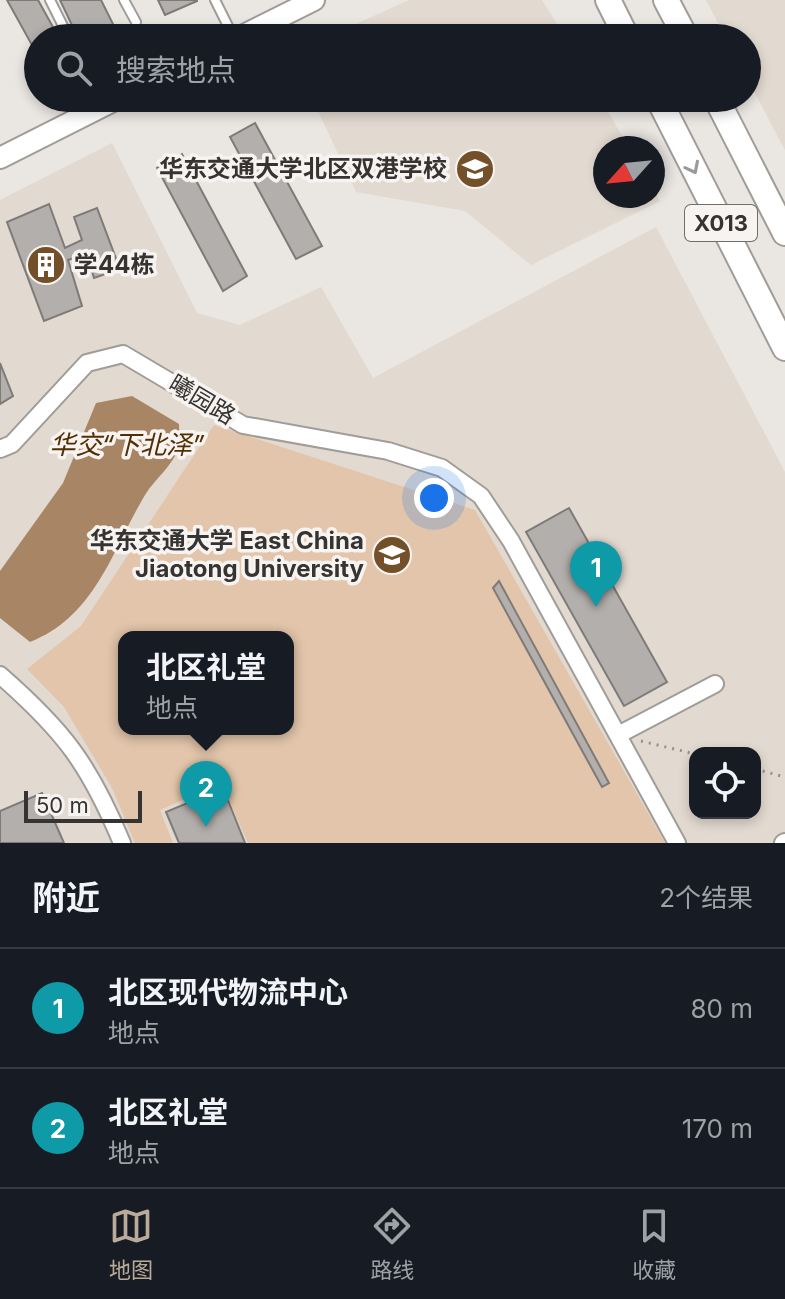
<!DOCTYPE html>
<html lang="zh">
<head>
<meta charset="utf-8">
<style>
	:root { --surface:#171b24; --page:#20242c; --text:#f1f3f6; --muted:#9ea1a6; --line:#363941; --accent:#b9aa9a }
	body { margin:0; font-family:Inter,"Noto Sans SC",sans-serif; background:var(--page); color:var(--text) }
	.controls { position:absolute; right:24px; bottom:24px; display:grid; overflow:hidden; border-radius:16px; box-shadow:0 4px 12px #0003 }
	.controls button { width:72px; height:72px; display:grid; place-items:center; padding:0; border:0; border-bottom:2px solid var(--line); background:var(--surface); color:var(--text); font:40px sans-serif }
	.compass { position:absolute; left:593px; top:136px; width:72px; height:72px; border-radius:50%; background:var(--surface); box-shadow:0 4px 12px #0003; rotate:243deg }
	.scale { position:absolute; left:24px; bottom:20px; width:118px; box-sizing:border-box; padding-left:8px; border:4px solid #363433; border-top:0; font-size:22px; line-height:28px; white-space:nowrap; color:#363433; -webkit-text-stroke:6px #f7f3f0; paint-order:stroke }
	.you { position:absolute; left:434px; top:498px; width:28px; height:28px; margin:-20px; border:6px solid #fff; border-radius:50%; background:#1a73e8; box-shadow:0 0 0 12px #1a73e833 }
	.badge { display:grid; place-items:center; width:52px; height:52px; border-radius:50%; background:var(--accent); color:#fff; font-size:26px; font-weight:700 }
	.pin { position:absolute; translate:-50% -66px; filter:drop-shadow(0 2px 4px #0008) }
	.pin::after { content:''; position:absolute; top:42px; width:28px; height:24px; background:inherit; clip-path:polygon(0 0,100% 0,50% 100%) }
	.popup { position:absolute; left:118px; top:631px; width:176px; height:104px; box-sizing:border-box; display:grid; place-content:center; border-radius:16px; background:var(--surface); filter:drop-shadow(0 2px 6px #0005); font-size:26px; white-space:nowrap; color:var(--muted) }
	.popup b { font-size:30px; color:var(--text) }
	.popup::after { content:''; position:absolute; left:50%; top:100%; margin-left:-16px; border:16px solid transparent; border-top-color:var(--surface) }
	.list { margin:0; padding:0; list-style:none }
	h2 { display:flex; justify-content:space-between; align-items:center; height:104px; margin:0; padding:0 32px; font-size:34px }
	h2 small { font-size:26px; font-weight:400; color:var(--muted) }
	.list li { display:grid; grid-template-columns:52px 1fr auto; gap:24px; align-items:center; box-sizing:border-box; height:120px; padding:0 32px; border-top:2px solid var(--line) }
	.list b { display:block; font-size:30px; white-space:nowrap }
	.list p { margin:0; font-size:26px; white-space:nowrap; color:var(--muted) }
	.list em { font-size:26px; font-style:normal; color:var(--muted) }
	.icon { flex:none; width:44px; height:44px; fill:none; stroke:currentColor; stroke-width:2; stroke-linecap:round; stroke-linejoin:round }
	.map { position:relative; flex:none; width:785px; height:843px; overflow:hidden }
	.search { position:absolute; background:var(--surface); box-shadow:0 4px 12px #0003; left:24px; right:24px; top:24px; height:88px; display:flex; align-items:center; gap:20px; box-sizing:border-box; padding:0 28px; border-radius:44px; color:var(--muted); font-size:30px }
	.sheet { height:344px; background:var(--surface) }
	nav { display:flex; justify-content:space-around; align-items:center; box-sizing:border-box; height:112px; border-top:2px solid var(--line); background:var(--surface); font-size:22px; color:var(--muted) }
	nav a { display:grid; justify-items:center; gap:4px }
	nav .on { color:var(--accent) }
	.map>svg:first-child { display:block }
	.built { fill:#e2d9d0; fill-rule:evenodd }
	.green { fill:#e2c5aa; fill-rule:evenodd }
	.water { fill:#a88665 }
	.building { fill:#b3afac; stroke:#7d7a77; stroke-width:2 }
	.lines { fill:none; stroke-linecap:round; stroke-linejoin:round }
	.service-casing { stroke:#a09c98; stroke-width:12 }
	.minor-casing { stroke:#a09c98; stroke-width:20 }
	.tertiary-casing { stroke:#a09c98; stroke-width:24 }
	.primary-casing { stroke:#a09c98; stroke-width:28 }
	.path { stroke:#93908d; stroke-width:3; stroke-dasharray:2 6; stroke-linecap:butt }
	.service { stroke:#fff; stroke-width:8 }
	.minor { stroke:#fff; stroke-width:16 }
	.tertiary { stroke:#fff; stroke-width:20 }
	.primary { stroke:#fff; stroke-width:24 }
	.oneway { stroke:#9a9a99 }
	.labels { text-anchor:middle; stroke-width:7; stroke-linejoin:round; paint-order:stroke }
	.shield { fill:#f7f3f0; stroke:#706d6c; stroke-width:2 }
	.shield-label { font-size:22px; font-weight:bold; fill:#363433 }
	.poi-label { font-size:24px; font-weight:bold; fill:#363433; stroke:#f7f3f0; text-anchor:end }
	.street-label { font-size:24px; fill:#363433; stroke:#f7f3f0 }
	.water-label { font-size:26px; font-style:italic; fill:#512f03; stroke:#f7f3f0 }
</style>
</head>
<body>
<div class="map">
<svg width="785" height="843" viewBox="0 0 785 843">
	<rect width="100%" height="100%" fill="#eae6e2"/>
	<path class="built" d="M409,0H542L566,38H325Z
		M706,0H785V150L747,78V38H726Z
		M312,98H600L629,148H605V196H653V190L660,201L531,265L465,211L356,192Z
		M112,143L197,313L240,325L321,287L373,378L656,227L785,472V843H0V200ZM124,637H288V729H124ZM695,753H755V813H695Z"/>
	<path class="green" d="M214,425L475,510L665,843H248L221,783L160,810L173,843H135L112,788L64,707L27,669L81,626ZM124,637H288V729H124Z"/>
	<path class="water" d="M132,396L179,424C179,431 181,442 178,449C173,465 154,480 145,495C112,550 96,616 30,642L0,618V571L63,483L96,403Z"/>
	<path class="building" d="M7,0H38L59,38H38V56Z
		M60,0H101L119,36L78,38Z
		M158,0H197V1L165,15Z
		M255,123L322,246L296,259L230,137Z
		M182,154L247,276L223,291L157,168Z
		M49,204L65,248L82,240L74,217L97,208L120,269L94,278L87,254L68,260L82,306L44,321L7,222Z
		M0,363L13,396L0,404Z
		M569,508L667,682L624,706L526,532Z
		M499,581L609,783L602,787L493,588Z
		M223,788L245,843H179L166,812Z
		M42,793L64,843H0V811Z"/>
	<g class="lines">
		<g class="service-casing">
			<path id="service" d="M50,0L69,38
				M124,0L136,22
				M215,0L234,38"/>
		</g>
		<g class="minor-casing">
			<path id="minor" d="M0,449L12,444L87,363L123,354L243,425L388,451L442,468L481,496L511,541L677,843
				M0,675C64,731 89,764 122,843
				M618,735L715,684
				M783,843L785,842"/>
		</g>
		<g class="tertiary-casing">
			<path id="tertiary" d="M238,38L314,0
				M0,158L119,98"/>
		</g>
		<g class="primary-casing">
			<path id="primary" d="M608,0L627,38
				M666,0L686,38
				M658,98L785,348
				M716,98L785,233"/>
		</g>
		<path class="path" d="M641,741L695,754
			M755,769L785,777"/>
		<use href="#service" class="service"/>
		<use href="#minor" class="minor"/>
		<use href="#tertiary" class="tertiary"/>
		<use href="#primary" class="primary"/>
	</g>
	<defs><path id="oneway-chevron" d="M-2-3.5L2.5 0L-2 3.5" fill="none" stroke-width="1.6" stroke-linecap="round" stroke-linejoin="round" transform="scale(2)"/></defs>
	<use class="oneway" href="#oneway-chevron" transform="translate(693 168) rotate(63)"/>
	<defs>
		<g id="school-disc" transform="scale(2)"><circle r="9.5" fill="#74502a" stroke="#f7f3f0"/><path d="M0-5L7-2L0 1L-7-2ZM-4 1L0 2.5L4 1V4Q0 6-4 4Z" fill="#fff"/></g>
		<g id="building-disc" transform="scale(2)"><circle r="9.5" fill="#74502a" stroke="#f7f3f0"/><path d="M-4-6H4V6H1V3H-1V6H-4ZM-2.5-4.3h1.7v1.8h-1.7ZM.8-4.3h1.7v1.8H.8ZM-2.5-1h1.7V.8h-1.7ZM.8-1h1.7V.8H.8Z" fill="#fff"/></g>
		<g id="university-disc" transform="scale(2)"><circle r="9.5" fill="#74502a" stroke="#f7f3f0"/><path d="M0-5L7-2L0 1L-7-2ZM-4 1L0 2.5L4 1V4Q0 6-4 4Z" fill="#fff"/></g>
	</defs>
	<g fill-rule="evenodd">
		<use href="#school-disc" x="475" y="169"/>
		<use href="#building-disc" x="46" y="265"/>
		<use href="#university-disc" x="392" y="555"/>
	</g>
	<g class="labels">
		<rect class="shield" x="685" y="205" width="72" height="36" rx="6"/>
		<g class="shield-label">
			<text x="721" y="231">X013</text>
		</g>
		<g class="poi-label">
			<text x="447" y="177">华东交通大学北区双港学校</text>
			<text x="74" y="273" text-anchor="start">学44栋</text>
			<text x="364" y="549">华东交通大学 East China<tspan x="364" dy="28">Jiaotong University</tspan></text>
		</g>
		<g class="street-label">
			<text transform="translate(202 400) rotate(31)" y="8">曦园路</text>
		</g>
		<g class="water-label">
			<text x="127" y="454">华交“下北泽”</text>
		</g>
	</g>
</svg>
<div class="controls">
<button><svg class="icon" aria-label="locate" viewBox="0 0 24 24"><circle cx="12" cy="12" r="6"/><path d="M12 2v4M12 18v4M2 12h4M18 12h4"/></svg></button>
</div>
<svg class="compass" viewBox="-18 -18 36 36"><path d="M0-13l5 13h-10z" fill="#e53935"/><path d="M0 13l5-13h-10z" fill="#9ea1a6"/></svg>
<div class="scale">50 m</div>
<div class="you"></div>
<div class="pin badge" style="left:596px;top:607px;background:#0f9aa8">1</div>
<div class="pin badge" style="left:206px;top:827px;background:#0f9aa8">2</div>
<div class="popup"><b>北区礼堂</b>地点</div>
<div class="search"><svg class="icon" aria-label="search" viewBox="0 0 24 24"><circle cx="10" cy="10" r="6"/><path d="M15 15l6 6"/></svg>搜索地点</div>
</div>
<section class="sheet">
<h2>附近<small>2个结果</small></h2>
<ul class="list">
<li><span class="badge" style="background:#0f9aa8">1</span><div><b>北区现代物流中心</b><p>地点</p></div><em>80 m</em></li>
<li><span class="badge" style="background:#0f9aa8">2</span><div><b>北区礼堂</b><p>地点</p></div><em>170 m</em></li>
</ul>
</section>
<nav>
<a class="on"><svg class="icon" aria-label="map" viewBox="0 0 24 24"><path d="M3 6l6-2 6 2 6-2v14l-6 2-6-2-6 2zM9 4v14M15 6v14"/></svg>地图</a>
<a><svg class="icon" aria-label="directions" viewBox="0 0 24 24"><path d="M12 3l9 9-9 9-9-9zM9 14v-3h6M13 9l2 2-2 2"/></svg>路线</a>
<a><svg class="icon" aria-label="saved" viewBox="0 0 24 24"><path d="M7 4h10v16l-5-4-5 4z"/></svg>收藏</a>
</nav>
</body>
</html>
